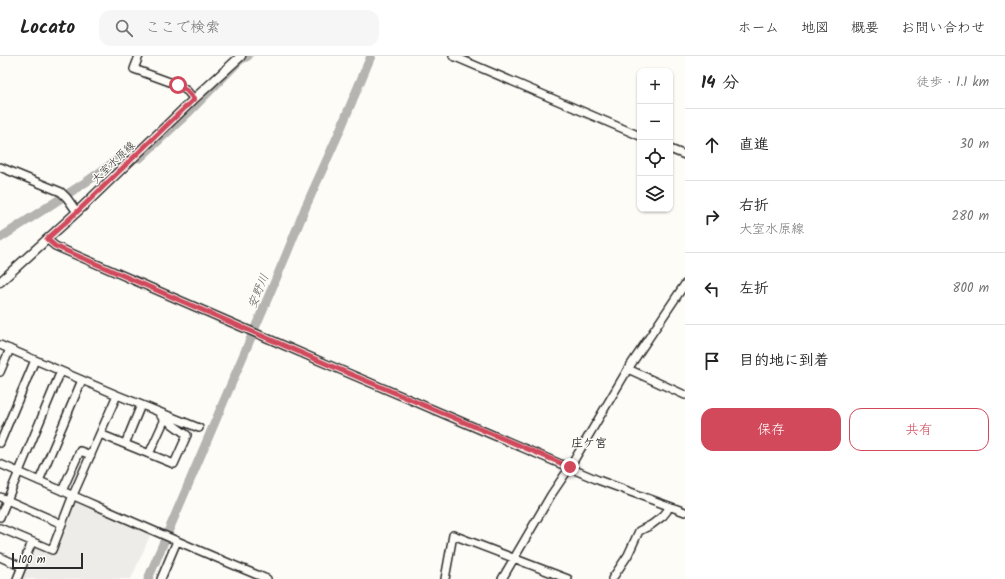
<!DOCTYPE html>
<html lang="ja">
<head>
<meta charset="utf-8">
<style>
	:root { --surface:#fff; --page:#f6f6f6; --text:#222; --muted:#767676; --line:#e0e0e0; --accent:#d1495b }
	body { margin:0; font-family:Kalam,"Klee One",sans-serif; background:var(--page); color:var(--text) }
	.controls { position:absolute; right:12px; top:12px; display:grid; overflow:hidden; border-radius:8px; box-shadow:0 1px 3px #0004 }
	.controls button { width:36px; height:36px; display:grid; place-items:center; padding:0; border:0; border-bottom:1px solid var(--line); background:var(--surface); color:var(--text); font:20px sans-serif }
	.scale { position:absolute; left:12px; bottom:10px; width:71px; box-sizing:border-box; padding-left:4px; border:2px solid #2b2b2b; border-top:0; font-size:11px; line-height:14px; white-space:nowrap; color:#2b2b2b; -webkit-text-stroke:3px #fdfcf7; paint-order:stroke }
	.stop { position:absolute; width:12px; height:12px; margin:-9px; border:3px solid #d1495b; border-radius:50%; background:#fff }
	.stop.end { background:#d1495b; border-color:#fff; box-shadow:0 1px 4px #0008 }
	.list { margin:0; padding:0; list-style:none }
	h2 { display:flex; justify-content:space-between; align-items:center; height:52px; margin:0; padding:0 16px; font-size:17px }
	h2 small { font-size:13px; font-weight:400; color:var(--muted) }
	.list li { display:grid; grid-template-columns:26px 1fr auto; gap:12px; align-items:center; box-sizing:border-box; height:72px; padding:0 16px; border-top:1px solid var(--line) }
	.list b { display:block; font-size:15px; white-space:nowrap }
	.list p { margin:0; font-size:13px; white-space:nowrap; color:var(--muted) }
	.list em { font-size:13px; font-style:normal; color:var(--muted) }
	.actions { display:flex; gap:8px; padding:12px 16px }
	.actions a { flex:1; padding:9px 0; border:1px solid var(--accent); border-radius:12px; text-align:center; font-size:14px; color:var(--accent) }
	.actions .main { background:var(--accent); color:#fff }
	.icon { flex:none; width:22px; height:22px; fill:none; stroke:currentColor; stroke-width:2; stroke-linecap:round; stroke-linejoin:round }
	.map { position:relative; flex:none; width:685px; height:523px; overflow:hidden }
	header { display:flex; align-items:center; gap:24px; box-sizing:border-box; height:56px; padding:0 20px; background:var(--surface); border-bottom:1px solid var(--line) }
	header strong { font-size:19px }
	nav { display:flex; gap:22px; margin-inline-start:auto; font-size:14px }
	.search { width:280px; height:36px; background:var(--page); display:flex; align-items:center; gap:10px; box-sizing:border-box; padding:0 14px; border-radius:12px; color:var(--muted); font-size:15px }
	main { display:flex }
	aside { flex:1; background:var(--surface) }
	.map>svg:first-child { display:block }
	.built { fill:#edece8 }
	.lines { fill:none; stroke-linecap:round; stroke-linejoin:round }
	.river { stroke:#b5b4b1; stroke-width:9 }
	.minor-casing { stroke:#2b2b2b; stroke-width:10 }
	.major-casing { stroke:#2b2b2b; stroke-width:11 }
	.minor { stroke:#fdfcf7; stroke-width:7 }
	.major { stroke:#fdfcf7; stroke-width:8 }
	.route { stroke:#d1495b; stroke-width:5 }
	.labels { text-anchor:middle; stroke-width:3; stroke-linejoin:round; paint-order:stroke }
	.street-label { font-size:11px; fill:#2b2b2b; stroke:#fdfcf7 }
	.water-label { font-size:12px; font-style:italic; fill:#5b5b5a; stroke:#fdfcf7 }
	.neighbourhood-label { font-size:12px; font-weight:bold; fill:#2b2b2b; stroke:#fdfcf7 }
</style>
</head>
<body>
<header>
<strong>Locato</strong>
<div class="search"><svg class="icon" aria-label="search" viewBox="0 0 24 24"><circle cx="10" cy="10" r="6"/><path d="M15 15l6 6"/></svg>ここで検索</div>
<nav><a>ホーム</a><a>地図</a><a>概要</a><a>お問い合わせ</a></nav>
</header>
<main>
<div class="map">
<svg width="685" height="523" viewBox="0 0 685 523">
	<rect width="100%" height="100%" fill="#fdfcf7"/>
	<filter id="ink" filterUnits="userSpaceOnUse"><feTurbulence type="fractalNoise" baseFrequency=".025" numOctaves="2"/><feDisplacementMap in="SourceGraphic" scale="8" xChannelSelector="R" yChannelSelector="G"/><feConvolveMatrix kernelMatrix="1 2 1 2 8 2 1 2 1" color-interpolation-filters="sRGB"/></filter>
	<g filter="url(#ink)">
		<path class="built" d="M75,443L152,475L131,523H19L33,489L52,496Z"/>
		<g class="lines">
			<path class="river" d="M0,182L89,124L124,99L140,102L187,58L240,4L248,0
				M148,523L287,197L306,150L338,79L371,0"/>
			<g class="minor-casing">
				<path id="minor" d="M139,0L134,13L178,29L187,35L194,43
					M453,0L640,80
					M670,93L685,99
					M0,111L61,136L67,142L77,156
					M47,183L55,190L329,309L598,424L685,456
					M0,289L117,339L199,372
					M628,313L685,339
					M0,316L10,293
					M100,378L174,408L187,379L161,360
					M0,387L35,304
					M125,388L141,349
					M149,398L165,363
					M0,408C89,446 177,486 267,523
					M39,425L82,324
					M62,435L80,395L91,399
					M0,441L62,468
					M0,461L61,315
					M0,472L52,494L73,439L117,339
					M0,501L22,511
					M17,523L32,486
					M161,523L177,485
					M445,523L453,479L568,523
					M502,523L551,439L570,411L628,313L685,228
					M612,523L628,499L639,475L651,469L663,460L667,455L669,450"/>
			</g>
			<g class="major-casing">
				<path id="major" d="M0,226L77,156L194,43L241,0"/>
			</g>
			<use href="#minor" class="minor"/>
			<use href="#major" class="major"/>
		</g>
	</g>
	<g class="lines" filter="url(#ink)">
		<path class="route" d="M178,29L187,35L194,43L77,156L47,183L55,190L329,309L570,411"/>
	</g>
	<g class="labels">
		<g class="street-label">
			<text transform="translate(113 106) rotate(-44)" y="4">大室水原線</text>
		</g>
		<g class="water-label">
			<text transform="translate(258 235) rotate(-67)" y="4">安野川</text>
		</g>
		<g class="neighbourhood-label">
			<text x="589" y="391">庄ケ宮</text>
		</g>
	</g>
</svg>
<div class="controls">
<button>+</button>
<button>−</button>
<button><svg class="icon" aria-label="locate" viewBox="0 0 24 24"><circle cx="12" cy="12" r="6"/><path d="M12 2v4M12 18v4M2 12h4M18 12h4"/></svg></button>
<button><svg class="icon" aria-label="layers" viewBox="0 0 24 24"><path d="M12 4l9 5-9 5-9-5zM3 14l9 5 9-5"/></svg></button>
</div>
<div class="scale">100 m</div>
<div class="stop" style="left:178px;top:29px"></div>
<div class="stop end" style="left:570px;top:411px"></div>
</div>
<aside>
<h2>14 分<small>徒歩 · 1.1 km</small></h2>
<ul class="list">
<li><svg class="icon" aria-label="ahead" viewBox="0 0 24 24"><path d="M12 20V5M6 11l6-6 6 6"/></svg><div><b>直進</b></div><em>30 m</em></li>
<li><svg class="icon" aria-label="right" viewBox="0 0 24 24"><path d="M7 20v-9h11M14 6l5 5-5 5"/></svg><div><b>右折</b><p>大室水原線</p></div><em>280 m</em></li>
<li><svg class="icon" aria-label="left" viewBox="0 0 24 24"><path d="M17 20v-9H6M10 6l-5 5 5 5"/></svg><div><b>左折</b></div><em>800 m</em></li>
<li><svg class="icon" aria-label="arrive" viewBox="0 0 24 24"><path d="M6 21V4h12l-3 4 3 4H6"/></svg><div><b>目的地に到着</b></div></li>
</ul>
<div class="actions"><a class="main">保存</a><a>共有</a></div>
</aside>
</main>
</body>
</html>
